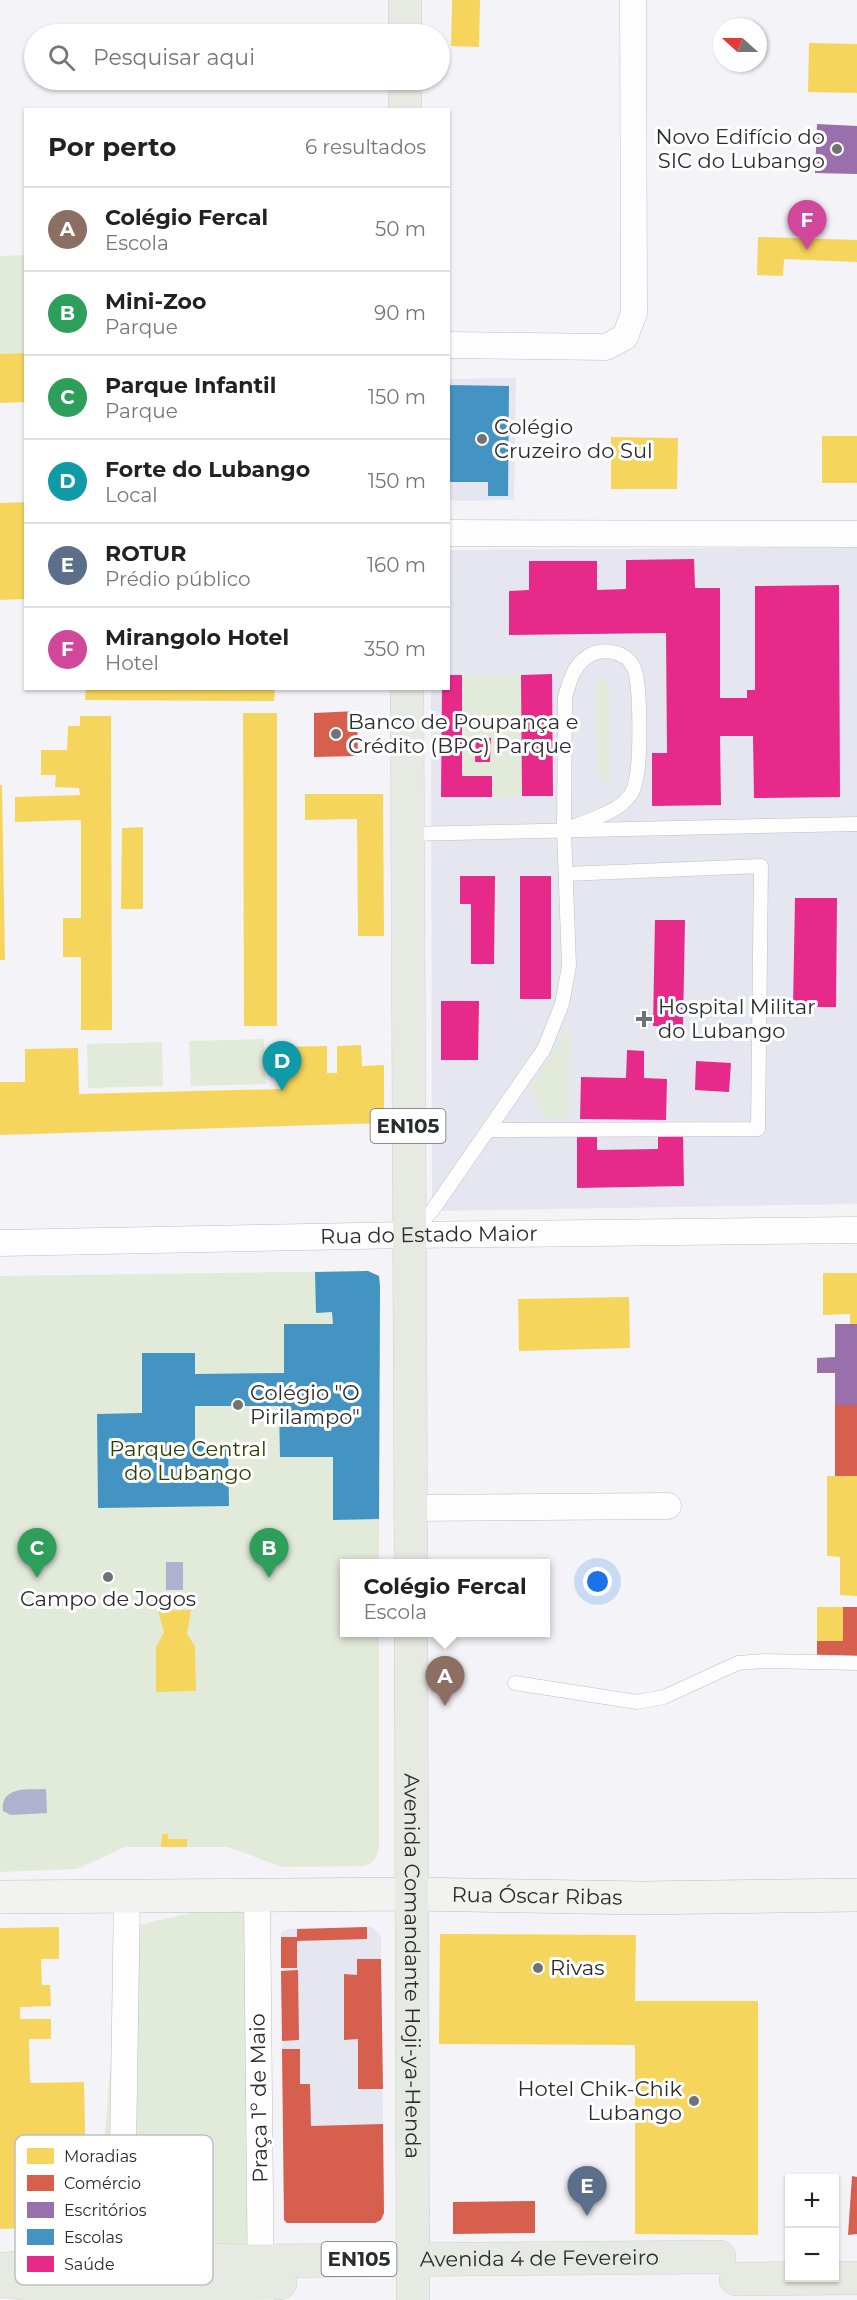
<!DOCTYPE html>
<html lang="pt">
<head>
<meta charset="utf-8">
<style>
	:root { --surface:#fff; --page:#f2f2f2; --text:#222; --muted:#767676; --line:#e0e0e0; --accent:#b45309 }
	body { margin:0; font-family:Montserrat,sans-serif; background:var(--page); color:var(--text) }
	.controls { position:absolute; right:18px; bottom:18px; display:grid; overflow:hidden; border-radius:0px; box-shadow:0 2px 4px #0004 }
	.controls button { width:54px; height:54px; display:grid; place-items:center; padding:0; border:0; border-bottom:2px solid var(--line); background:var(--surface); color:var(--text); font:30px sans-serif }
	.compass { position:absolute; left:713px; top:18px; width:54px; height:54px; border-radius:50%; background:var(--surface); box-shadow:0 2px 4px #0004; rotate:291deg }
	.you { position:absolute; left:598px; top:1582px; width:21px; height:21px; margin:-15px; border:4px solid #fff; border-radius:50%; background:#1a73e8; box-shadow:0 0 0 9px #1a73e833 }
	.badge { display:grid; place-items:center; width:39px; height:39px; border-radius:50%; background:var(--accent); color:#fff; font-size:20px; font-weight:700 }
	.pin { position:absolute; translate:-50% -50px; filter:drop-shadow(0 2px 3px #0008) }
	.pin::after { content:''; position:absolute; top:32px; width:21px; height:18px; background:inherit; clip-path:polygon(0 0,100% 0,50% 100%) }
	.popup { position:absolute; left:340px; top:1559px; width:210px; height:78px; box-sizing:border-box; display:grid; place-content:center; border-radius:0px; background:var(--surface); filter:drop-shadow(0 2px 4px #0005); font-size:20px; white-space:nowrap; color:var(--muted) }
	.popup b { font-size:22px; color:var(--text) }
	.popup::after { content:''; position:absolute; left:50%; top:100%; margin-left:-12px; border:12px solid transparent; border-top-color:var(--surface) }
	.list { margin:0; padding:0; list-style:none }
	h2 { display:flex; justify-content:space-between; align-items:center; height:78px; margin:0; padding:0 24px; font-size:26px }
	h2 small { font-size:20px; font-weight:400; color:var(--muted) }
	.list li { display:grid; grid-template-columns:39px 1fr auto; gap:18px; align-items:center; box-sizing:border-box; height:84px; padding:0 24px; border-top:2px solid var(--line) }
	.list b { display:block; font-size:22px; white-space:nowrap }
	.list p { margin:0; font-size:20px; white-space:nowrap; color:var(--muted) }
	.list em { font-size:20px; font-style:normal; color:var(--muted) }
	.icon { flex:none; width:33px; height:33px; fill:none; stroke:currentColor; stroke-width:2; stroke-linecap:round; stroke-linejoin:round }
	.map { position:relative; flex:none; width:857px; height:2300px; overflow:hidden }
	.search { position:absolute; background:var(--surface); box-shadow:0 2px 4px #0004; left:24px; top:24px; width:426px; height:66px; display:flex; align-items:center; gap:15px; box-sizing:border-box; padding:0 21px; border-radius:33px; color:var(--muted); font-size:22px }
	.panel { position:absolute; background:var(--surface); box-shadow:0 2px 4px #0004; left:24px; top:108px; width:426px; height:582px; border-radius:0px }
	.map>svg:first-child { display:block }
	.built { fill:#e5e6f0 }
	.green { fill:#e2eada }
	.water { fill:#afb2cf }
	.homes { fill:#f6d55c }
	.shops { fill:#d6604d }
	.offices { fill:#9970ab }
	.schools { fill:#4393c3 }
	.health { fill:#e7298a }
	.lines { fill:none; stroke-linecap:round; stroke-linejoin:round }
	.lane-casing { stroke:#bfbfc2; stroke-width:15 }
	.street-casing { stroke:#bfbfc2; stroke-width:27 }
	.secondary-casing { stroke:#bfbfc2; stroke-width:34 }
	.primary-casing { stroke:#d1d1d3; stroke-width:34 }
	.lane { stroke:#fdfdfe; stroke-width:14 }
	.street { stroke:#fdfdfe; stroke-width:26 }
	.secondary { stroke:#f2f3f0; stroke-width:33 }
	.primary { stroke:#e7eae3; stroke-width:33 }
	.poi-dot { fill:#717275; stroke:#fff; stroke-width:2 }
	.labels { text-anchor:middle; stroke-width:6; stroke-linejoin:round; paint-order:stroke }
	.shield { fill:#fff; stroke:#6b6b6d; stroke-width:1.5 }
	.shield-label { font-size:20px; font-weight:bold; fill:#2b2c2e }
	.poi-label { font-size:21px; fill:#2b2c2e; stroke:#fff; text-anchor:start }
	.street-label { font-size:21px; fill:#2b2c2e; stroke:#fff }
	.park-label { font-size:21px; fill:#2c4000; stroke:#fff }
	.key { fill:#fff; stroke:#bfc0c0; stroke-width:1.5 }
	.key-label { font-size:16px; fill:#2b2c2e }
</style>
</head>
<body>
<div class="map">
<svg width="857" height="2300" viewBox="0 0 857 2300">
	<rect width="100%" height="100%" fill="#f4f4f8"/>
	<path class="built" d="M516,378L514,500L457,501L449,499V379Z
		M857,547V1204L432,1211L431,689L448,688L449,550Z
		M372,1927L379,1933L381,1938L384,2213L381,2220L375,2223H287L284,2220L281,1933L282,1931L289,1929Z"/>
	<path class="green" d="M25,255V353L0,354V256Z
		M462,675H521L522,796L492,797V776H462Z
		M603,678L609,685L611,774L609,781L603,784L598,777L595,687L599,680Z
		M569,1028V1118L544,1119L531,1085Z
		M264,1039L266,1084L191,1086L189,1041Z
		M162,1042L163,1086L88,1088L87,1044Z
		M368,1271L379,1276L380,1287L379,1563L344,1564V1632L379,1633V1846C377,1857 375,1863 364,1866L282,1867L228,1847H125L77,1869L0,1872V1276Z
		M257,1897L269,2300H91L122,1929Z"/>
	<path class="water" d="M166,1562H183V1590H166Z
		M46,1789L47,1813L11,1815L3,1811C0,1785 30,1790 46,1789Z"/>
	<path class="homes" d="M452,0H480L479,47L451,46Z
		M809,43L857,44V93L808,92Z
		M758,237L857,240V262L784,259L783,276L757,275Z
		M26,353V402L0,403V354Z
		M822,436H857V483H822Z
		M611,437L678,438L677,489H611Z
		M26,502V599L0,600V503Z
		M86,688H275L274,701L85,700Z
		M243,713H277V1026H244Z
		M80,716H111L112,1030H81V957H63V918H81V820L15,822V797L80,795L79,788L55,787L56,775H41V750H67L68,726H80Z
		M0,785H2L5,960H0Z
		M305,794H383L384,936H358L357,819L305,820Z
		M143,827V909H121L122,828Z
		M361,1045L362,1066L384,1065V1123L0,1135V1082H25V1049L78,1048L79,1094L281,1089L280,1047L327,1046V1073H337V1046Z
		M823,1273H857V1324H850V1314L823,1315Z
		M629,1297L630,1348L519,1351L518,1299Z
		M827,1476H857V1596L840,1595V1557L827,1556Z
		M817,1607H843V1641H817Z
		M191,1610L187,1634L195,1646L196,1691L156,1692V1647L164,1632L158,1611Z
		M162,1834H168V1839H187V1847H161Z
		M59,1927V1959H41L42,1985H50L51,2006L20,2007V2019H51V2039H29L30,2083L84,2082L87,2221L83,2226L79,2227L0,2229V1928Z
		M440,1934L636,1935L635,2001H758V2235L635,2234V2045L439,2044Z"/>
	<path class="shops" d="M357,711L358,756L314,757V713Z
		M835,1405H857V1476H835Z
		M843,1607H857V1656H817V1641H843Z
		M367,1927V1939L297,1941V1968H281V1937H297V1929Z
		M357,1959H381L383,2089H358V2039L344,2040V1974L357,1975Z
		M298,1970L299,2040L282,2041L281,1971Z
		M282,2049H300V2084H310L311,2126L383,2124L384,2213L381,2220L375,2223H287L284,2220Z
		M852,2176L857,2177V2234L848,2235Z
		M535,2201V2233L453,2234V2202Z"/>
	<path class="offices" d="M817,124L857,126V174L815,173Z
		M835,1324H857V1405H835V1373H817V1358L835,1357Z"/>
	<path class="schools" d="M448,385L509,386L508,496H488V482H448Z
		M368,1271L379,1276L380,1287L379,1519L333,1520V1457H280L279,1406H195V1445L228,1444L229,1506L98,1508L97,1414L142,1413V1353H195V1374L284,1373V1324H333L332,1312L316,1313L315,1272Z"/>
	<path class="health" d="M694,559L695,588H720V698H747V690H755V586L839,585L840,797L754,798L753,736H720L721,805L652,806V753H667L666,633L509,635V591L529,590V561H597V590L626,589V560Z
		M552,674L553,796H522L521,675Z
		M448,675H462V776H492V797H441L442,688H448Z
		M476,737L491,738L490,762H475Z
		M460,876H495L494,964H471V904H460Z
		M520,876H551V999H520Z
		M795,898H837L836,1007H793Z
		M655,920H685L683,1027L653,1026Z
		M441,1001H479L478,1060H441Z
		M627,1050L644,1051V1078L667,1079L666,1120L580,1119L581,1077L626,1078Z
		M696,1061L731,1063L729,1092L695,1090Z
		M597,1134V1150L658,1149V1135L683,1134L684,1186L577,1188V1135Z"/>
	<g class="lines">
		<g class="lane-casing">
			<path id="lane" d="M407,834L857,824
				M488,1130L758,1129L761,866L566,874
				M414,1229L432,1211L544,1049L562,1004L569,966L564,830L565,697C569,684 572,670 583,660C598,646 625,649 634,668C641,686 641,764 635,784C634,789 630,796 626,800C615,813 582,823 564,830
				M515,1683L637,1702L664,1697L738,1663L765,1661L857,1663"/>
		</g>
		<g class="street-casing">
			<g id="street">
				<path d="M448,345L606,347L625,337L634,313L633,0"/>
				<path d="M448,533L857,534"/>
				<path id="s1" d="M0,1243L408,1235L857,1230"/>
				<path d="M411,1508L668,1506"/>
				<path d="M257,1897L261,2300"/>
				<path d="M121,2276L127,1896"/>
			</g>
		</g>
		<g class="secondary-casing">
			<g id="secondary">
				<path id="s2" d="M0,1897L412,1894L642,1898L857,1895"/>
			</g>
		</g>
		<g class="primary-casing">
			<g id="primary">
				<path d="M405,0V34"/>
				<path d="M405,80V110"/>
				<path d="M407,688L411,1564"/>
				<path id="s3" d="M411,1632L413,2300"/>
				<path id="s4" d="M0,2270L51,2263L121,2259L261,2261L719,2257"/>
				<path d="M736,2279L857,2278"/>
				<path d="M5,2281L53,2287L280,2283"/>
			</g>
		</g>
		<use href="#lane" class="lane"/>
		<use href="#street" class="street"/>
		<use href="#secondary" class="secondary"/>
		<use href="#primary" class="primary"/>
	</g>
	<g class="poi-dot">
		<circle cx="837" cy="149" r="6"/>
		<circle cx="482" cy="439" r="6"/>
		<circle cx="336" cy="734" r="6"/>
		<path d="M641 1010h6v6h6v6h-6v6h-6v-6h-6v-6h6z"/>
		<circle cx="238" cy="1405" r="6"/>
		<circle cx="108" cy="1577" r="6"/>
		<circle cx="538" cy="1968" r="6"/>
		<circle cx="694" cy="2101" r="6"/>
	</g>
	<g class="labels">
		<g class="shield">
			<rect x="370.5" y="1109" width="75" height="34" rx="4.5"/>
			<rect x="321.5" y="2242" width="75" height="34" rx="4.5"/>
		</g>
		<g class="shield-label">
			<text x="408" y="1133">EN105</text>
			<text x="359" y="2266">EN105</text>
		</g>
		<g class="poi-label">
			<text x="825" y="144" text-anchor="end">Novo Edifício do<tspan x="825" dy="24">SIC do Lubango</tspan></text>
			<text x="494" y="434">Colégio<tspan x="494" dy="24">Cruzeiro do Sul</tspan></text>
			<text x="348" y="729">Banco de Poupança e<tspan x="348" dy="24">Crédito (BPC) Parque</tspan></text>
			<text x="658" y="1014">Hospital Militar<tspan x="658" dy="24">do Lubango</tspan></text>
			<text x="250" y="1400">Colégio "O<tspan x="250" dy="24">Pirilampo"</tspan></text>
			<text x="108" y="1606" text-anchor="middle">Campo de Jogos</text>
			<text x="550" y="1975">Rivas</text>
			<text x="682" y="2096" text-anchor="end">Hotel Chik-Chik<tspan x="682" dy="24">Lubango</tspan></text>
		</g>
		<g class="street-label">
			<text dy="7" stroke="none"><textPath href="#s1" startOffset="429">Rua do Estado Maior</textPath></text>
			<text dy="7" stroke="none"><textPath href="#s2" startOffset="537">Rua Óscar Ribas</textPath></text>
			<text dy="7" stroke="none"><textPath href="#s3" startOffset="334">Avenida Comandante Hoji-ya-Henda</textPath></text>
			<text transform="translate(259 2098) rotate(-91)" y="7">Praça 1º de Maio</text>
			<text dy="7" stroke="none"><textPath href="#s4" startOffset="540">Avenida 4 de Fevereiro</textPath></text>
		</g>
		<g class="park-label">
			<text x="188" y="1456">Parque Central<tspan x="188" dy="24">do Lubango</tspan></text>
		</g>
	</g>
	<rect x="15" y="2135" width="198" height="150" rx="9" class="key"/>
	<rect x="27" y="2148" width="27" height="16" fill="#f6d55c"/>
	<rect x="27" y="2175" width="27" height="16" fill="#d6604d"/>
	<rect x="27" y="2202" width="27" height="16" fill="#9970ab"/>
	<rect x="27" y="2229" width="27" height="16" fill="#4393c3"/>
	<rect x="27" y="2256" width="27" height="16" fill="#e7298a"/>
	<g class="key-label">
		<text x="64" y="2162">Moradias</text>
		<text x="64" y="2189">Comércio</text>
		<text x="64" y="2216">Escritórios</text>
		<text x="64" y="2243">Escolas</text>
		<text x="64" y="2270">Saúde</text>
	</g>
</svg>
<div class="controls">
<button>+</button>
<button>−</button>
</div>
<svg class="compass" viewBox="-18 -18 36 36"><path d="M0-13l5 13h-10z" fill="#e53935"/><path d="M0 13l5-13h-10z" fill="#767676"/></svg>
<div class="you"></div>
<div class="pin badge" style="left:445px;top:1706px;background:#8d6e63">A</div>
<div class="popup"><b>Colégio Fercal</b>Escola</div>
<div class="pin badge" style="left:269px;top:1578px;background:#2e9e5b">B</div>
<div class="pin badge" style="left:37px;top:1578px;background:#2e9e5b">C</div>
<div class="pin badge" style="left:282px;top:1091px;background:#0f9aa8">D</div>
<div class="pin badge" style="left:587px;top:2216px;background:#5c6f8a">E</div>
<div class="pin badge" style="left:807px;top:250px;background:#d1479c">F</div>
<div class="search"><svg class="icon" aria-label="search" viewBox="0 0 24 24"><circle cx="10" cy="10" r="6"/><path d="M15 15l6 6"/></svg>Pesquisar aqui</div>
<section class="panel">
<h2>Por perto<small>6 resultados</small></h2>
<ul class="list">
<li><span class="badge" style="background:#8d6e63">A</span><div><b>Colégio Fercal</b><p>Escola</p></div><em>50 m</em></li>
<li><span class="badge" style="background:#2e9e5b">B</span><div><b>Mini-Zoo</b><p>Parque</p></div><em>90 m</em></li>
<li><span class="badge" style="background:#2e9e5b">C</span><div><b>Parque Infantil</b><p>Parque</p></div><em>150 m</em></li>
<li><span class="badge" style="background:#0f9aa8">D</span><div><b>Forte do Lubango</b><p>Local</p></div><em>150 m</em></li>
<li><span class="badge" style="background:#5c6f8a">E</span><div><b>ROTUR</b><p>Prédio público</p></div><em>160 m</em></li>
<li><span class="badge" style="background:#d1479c">F</span><div><b>Mirangolo Hotel</b><p>Hotel</p></div><em>350 m</em></li>
</ul>
</section>
</div>
</body>
</html>
